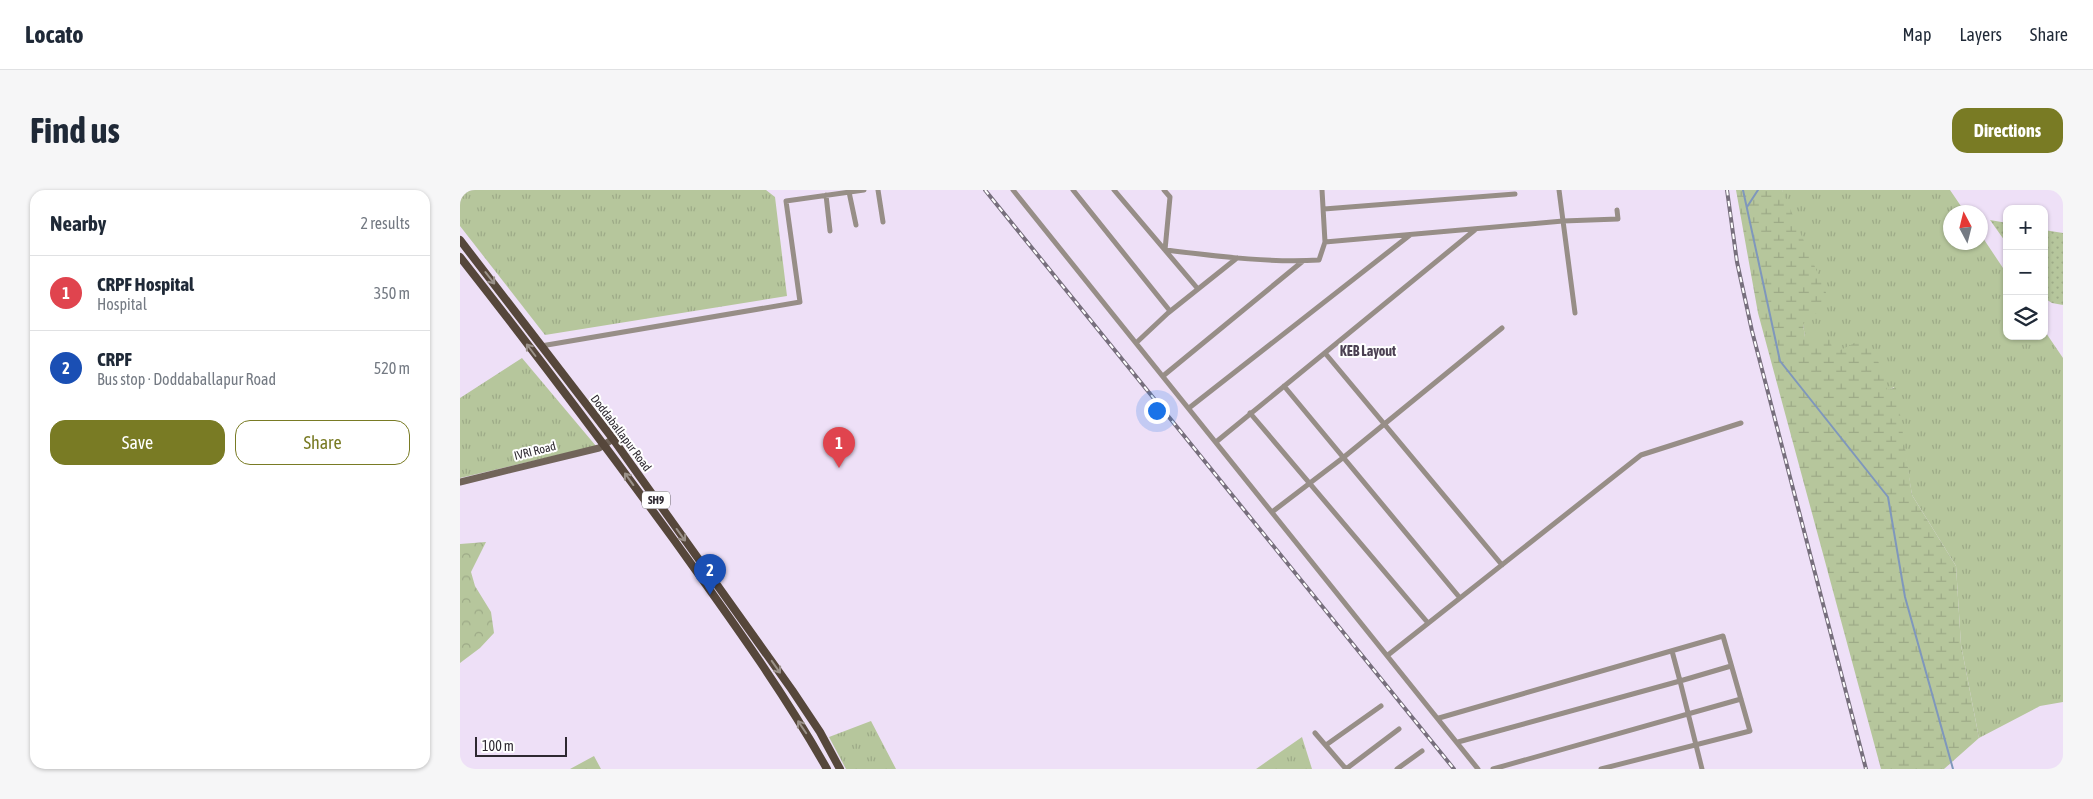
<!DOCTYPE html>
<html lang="en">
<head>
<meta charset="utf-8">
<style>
	:root { --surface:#fff; --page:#f6f6f7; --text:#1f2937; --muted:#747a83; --line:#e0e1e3; --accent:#797b24 }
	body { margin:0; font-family:"Asap Condensed",sans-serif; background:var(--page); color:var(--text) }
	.controls { position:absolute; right:15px; top:15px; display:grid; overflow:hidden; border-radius:10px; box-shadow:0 1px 4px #0004 }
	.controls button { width:45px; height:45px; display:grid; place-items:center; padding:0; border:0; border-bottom:1px solid var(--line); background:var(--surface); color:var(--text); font:25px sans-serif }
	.compass { position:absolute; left:1483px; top:15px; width:45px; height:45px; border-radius:50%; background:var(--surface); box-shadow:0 1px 4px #0004; rotate:353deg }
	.scale { position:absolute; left:15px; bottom:12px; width:92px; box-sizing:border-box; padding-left:5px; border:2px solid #2e2931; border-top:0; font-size:14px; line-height:18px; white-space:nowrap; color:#2e2931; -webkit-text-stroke:4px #fff; paint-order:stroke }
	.you { position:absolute; left:696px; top:220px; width:18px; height:18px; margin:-12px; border:4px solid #fff; border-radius:50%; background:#1a73e8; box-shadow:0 0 0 8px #1a73e833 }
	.badge { display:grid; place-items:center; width:32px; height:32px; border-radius:50%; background:var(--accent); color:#fff; font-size:16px; font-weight:700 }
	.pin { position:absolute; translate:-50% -41px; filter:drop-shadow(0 1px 2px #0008) }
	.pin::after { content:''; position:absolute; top:26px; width:18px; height:15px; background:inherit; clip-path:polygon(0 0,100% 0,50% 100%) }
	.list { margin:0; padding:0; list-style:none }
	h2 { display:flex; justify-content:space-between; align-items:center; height:65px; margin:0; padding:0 20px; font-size:21px }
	h2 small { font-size:16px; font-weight:400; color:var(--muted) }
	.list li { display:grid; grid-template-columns:32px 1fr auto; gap:15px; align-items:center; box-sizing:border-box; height:75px; padding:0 20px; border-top:1px solid var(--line) }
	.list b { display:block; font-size:19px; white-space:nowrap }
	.list p { margin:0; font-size:16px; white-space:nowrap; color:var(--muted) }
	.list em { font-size:16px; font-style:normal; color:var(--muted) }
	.actions { display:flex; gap:10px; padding:15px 20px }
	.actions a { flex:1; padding:11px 0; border:1px solid var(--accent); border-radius:15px; text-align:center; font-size:18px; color:var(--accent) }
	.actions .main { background:var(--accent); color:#fff }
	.icon { flex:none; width:28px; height:28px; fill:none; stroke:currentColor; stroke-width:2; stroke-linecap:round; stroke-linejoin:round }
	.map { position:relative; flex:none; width:1603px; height:579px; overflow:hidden; border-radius:15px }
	header { display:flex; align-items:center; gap:30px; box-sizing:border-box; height:70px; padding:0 25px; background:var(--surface); border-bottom:1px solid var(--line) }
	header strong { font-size:24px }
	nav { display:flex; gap:28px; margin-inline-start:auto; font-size:18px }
	.intro { display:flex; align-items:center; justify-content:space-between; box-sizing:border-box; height:120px; padding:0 30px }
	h1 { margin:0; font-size:35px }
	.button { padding:12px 22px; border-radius:15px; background:var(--accent); color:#fff; font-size:18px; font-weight:700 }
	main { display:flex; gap:30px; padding:0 30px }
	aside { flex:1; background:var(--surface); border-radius:15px; box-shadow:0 1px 4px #0004 }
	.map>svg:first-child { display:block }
	.grass { fill:url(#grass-tufts) }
	.forest { fill:url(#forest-crowns) }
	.wetland { fill:url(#wetland-marsh) }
	.garden { fill:url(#garden-dots) }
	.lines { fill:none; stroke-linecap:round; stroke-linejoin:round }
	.stream { stroke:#7f97bc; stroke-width:2 }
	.street { stroke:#978e87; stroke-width:5 }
	.secondary { stroke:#71645a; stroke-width:7 }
	.primary { stroke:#56473b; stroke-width:8 }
	.rail-casing { stroke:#776f7d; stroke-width:4 }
	.rail { stroke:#fff; stroke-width:2; stroke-dasharray:5.5; stroke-linecap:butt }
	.oneway { stroke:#9a9189 }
	.labels { text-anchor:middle; stroke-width:4; stroke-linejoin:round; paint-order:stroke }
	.shield { fill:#fff; stroke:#6d696f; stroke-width:1 }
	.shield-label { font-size:11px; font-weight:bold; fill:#2e2931 }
	.street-label { font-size:12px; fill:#2e2931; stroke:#fff }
	.neighbourhood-label { font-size:14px; font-weight:bold; fill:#4b4052; stroke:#fff }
</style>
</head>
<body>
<header>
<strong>Locato</strong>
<nav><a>Map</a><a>Layers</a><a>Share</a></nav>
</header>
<div class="intro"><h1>Find us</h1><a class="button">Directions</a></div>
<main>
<aside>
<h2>Nearby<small>2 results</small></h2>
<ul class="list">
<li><span class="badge" style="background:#e0444e">1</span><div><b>CRPF Hospital</b><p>Hospital</p></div><em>350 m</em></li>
<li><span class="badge" style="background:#1a4fb4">2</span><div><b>CRPF</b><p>Bus stop · Doddaballapur Road</p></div><em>520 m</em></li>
</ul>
<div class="actions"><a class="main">Save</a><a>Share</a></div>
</aside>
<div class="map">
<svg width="1603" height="579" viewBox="0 0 1603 579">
	<defs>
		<pattern id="grass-tufts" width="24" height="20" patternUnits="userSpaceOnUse" patternTransform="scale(1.25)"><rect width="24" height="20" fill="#b6c69c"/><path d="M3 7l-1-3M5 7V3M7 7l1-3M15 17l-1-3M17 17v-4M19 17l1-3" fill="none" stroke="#9daa87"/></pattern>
		<pattern id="forest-crowns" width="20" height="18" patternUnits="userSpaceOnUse" patternTransform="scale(1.25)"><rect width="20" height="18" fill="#b6c69c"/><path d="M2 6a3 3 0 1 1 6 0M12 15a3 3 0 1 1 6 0" fill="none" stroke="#9daa87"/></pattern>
		<pattern id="wetland-marsh" width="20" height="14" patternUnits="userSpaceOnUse" patternTransform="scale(1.25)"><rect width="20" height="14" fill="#b6c69c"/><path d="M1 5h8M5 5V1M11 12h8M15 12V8" fill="none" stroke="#9daa87"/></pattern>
		<pattern id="garden-dots" width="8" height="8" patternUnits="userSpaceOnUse" patternTransform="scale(1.25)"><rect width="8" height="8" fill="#b6c69c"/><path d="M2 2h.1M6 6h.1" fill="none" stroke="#9daa87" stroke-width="1.8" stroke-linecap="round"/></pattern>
	</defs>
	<rect width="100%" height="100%" fill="#eee0f7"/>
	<path class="grass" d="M0,0H306L315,7L327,106L85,145L0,36Z
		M1322,0H1490L1505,22H1490V52H1520L1521,45L1547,84V146H1584V140L1603,168V512L1580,516L1519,548L1501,455L1496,376L1452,305L1434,197L1427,201L1345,147Z
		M62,168L136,256L0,288V208Z
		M411,531L436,579H386L369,547Z
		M842,547L852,579H796Z
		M134,566L141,579H110Z"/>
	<path class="forest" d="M26,352L11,382L15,396L31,422L34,443L20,458L0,473V354Z"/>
	<path class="wetland" d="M1276,0H1322L1370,112L1343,134L1345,147L1370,148L1373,164L1404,148L1426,185L1427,200L1436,197L1452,305L1496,376L1501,455L1519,548L1484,579H1421L1298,123Z"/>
	<path class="garden" d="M1530,30L1547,33V54Z
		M1584,40L1603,43V115L1592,113L1584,108Z"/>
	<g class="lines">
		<path class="stream" d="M1283,0L1320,171L1428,307L1445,407L1493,579
			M1287,17L1298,0"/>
		<path class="street" d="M418,0L423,32
			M553,0L1018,579
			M613,0L710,121
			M654,0L738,99
			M704,0L710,7L705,60C756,66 808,73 859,70L865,52L862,0
			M1099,0L1115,123
			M389,2L396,35
			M366,5L370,41
			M864,19L1055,4
			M865,52L1103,31L1158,29L1157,20
			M676,153L708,123L777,68
			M81,156L340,112L326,11L404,0
			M865,163L1042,375
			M703,186L843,71
			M824,196L1000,408
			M729,218L950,45
			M790,223L968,433
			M756,252L1016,39
			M812,322L884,267L1042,138
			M928,465L1181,265L1281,233
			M979,528L1263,446L1290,541L1141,579
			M855,543L886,579
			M998,552L1220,491L1212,461
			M866,555L921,516
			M886,579L939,539
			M937,579L962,561
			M1033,579L1281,509
			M1242,579L1220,491L1271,476"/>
		<path class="secondary" d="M0,292L139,258L153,249"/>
		<path class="primary" d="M0,50L153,249L332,500L360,542L380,579
			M0,67C73,160 144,254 214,350C267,424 322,499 367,579"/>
		<g class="rail-casing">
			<path id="rail" d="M525,0L994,579
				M1267,0L1277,72L1292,141L1406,579"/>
		</g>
		<use href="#rail" class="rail"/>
	</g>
	<defs><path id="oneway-shaft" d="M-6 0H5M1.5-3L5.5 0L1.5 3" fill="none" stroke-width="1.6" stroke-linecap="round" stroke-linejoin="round" transform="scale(1.25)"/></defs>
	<g class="oneway">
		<use href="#oneway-shaft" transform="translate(30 88) rotate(52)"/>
		<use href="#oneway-shaft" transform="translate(71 160) rotate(-127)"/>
		<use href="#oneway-shaft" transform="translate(169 289) rotate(-126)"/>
		<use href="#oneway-shaft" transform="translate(221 345) rotate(54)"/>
		<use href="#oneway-shaft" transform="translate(316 477) rotate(55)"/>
		<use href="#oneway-shaft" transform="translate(342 537) rotate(-124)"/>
	</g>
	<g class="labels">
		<rect class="shield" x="182" y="301.5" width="28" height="17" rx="4"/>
		<g class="shield-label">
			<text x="196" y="314">SH9</text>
		</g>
		<g class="street-label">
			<text transform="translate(161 243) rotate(53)" y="4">Doddaballapur Road</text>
			<text transform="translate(75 261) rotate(-14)" y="4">IVRI Road</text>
		</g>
		<g class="neighbourhood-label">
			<text x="908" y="166">KEB Layout</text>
		</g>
	</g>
</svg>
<div class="controls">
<button>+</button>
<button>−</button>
<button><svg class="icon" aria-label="layers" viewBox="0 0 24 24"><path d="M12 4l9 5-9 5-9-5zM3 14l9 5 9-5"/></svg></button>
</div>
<svg class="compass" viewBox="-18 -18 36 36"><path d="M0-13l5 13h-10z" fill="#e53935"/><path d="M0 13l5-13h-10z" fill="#747a83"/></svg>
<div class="scale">100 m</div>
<div class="you"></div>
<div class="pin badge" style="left:379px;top:278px;background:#e0444e">1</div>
<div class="pin badge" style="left:250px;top:405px;background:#1a4fb4">2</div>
</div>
</main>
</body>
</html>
